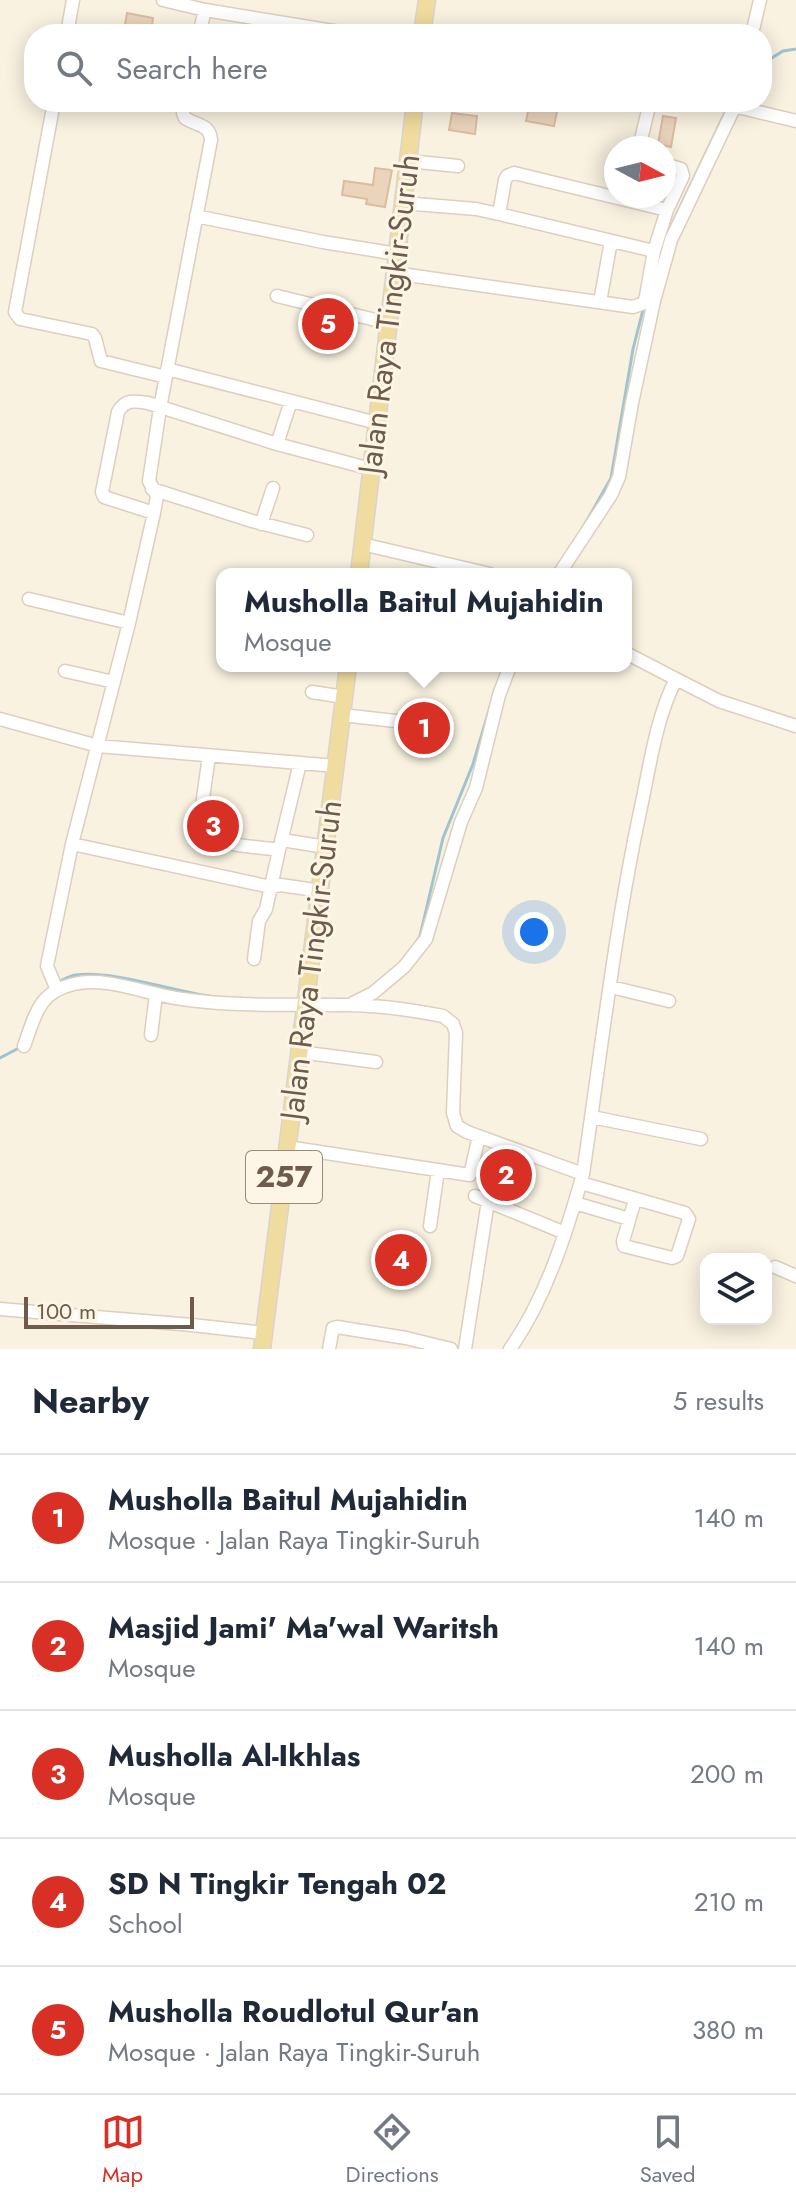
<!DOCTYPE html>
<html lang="en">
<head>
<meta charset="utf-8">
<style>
	:root { --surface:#fff; --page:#f6f6f7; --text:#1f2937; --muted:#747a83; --line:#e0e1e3; --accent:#d93025 }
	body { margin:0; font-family:Jost,sans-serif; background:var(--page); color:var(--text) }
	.controls { position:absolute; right:24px; bottom:24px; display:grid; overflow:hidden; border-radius:16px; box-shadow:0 4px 20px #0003 }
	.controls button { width:72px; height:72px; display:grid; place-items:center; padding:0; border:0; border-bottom:2px solid var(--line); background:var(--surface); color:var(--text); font:40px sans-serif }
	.compass { position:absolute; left:604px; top:136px; width:72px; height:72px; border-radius:50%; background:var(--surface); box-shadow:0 4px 20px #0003; rotate:97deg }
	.scale { position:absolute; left:24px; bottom:20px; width:170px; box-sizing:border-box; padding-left:8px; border:4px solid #6d5b4b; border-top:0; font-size:22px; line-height:28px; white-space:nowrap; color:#6d5b4b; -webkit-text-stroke:6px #fdf6e6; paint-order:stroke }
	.you { position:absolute; left:534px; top:932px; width:28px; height:28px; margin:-20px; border:6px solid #fff; border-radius:50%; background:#1a73e8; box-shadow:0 0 0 12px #1a73e833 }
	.badge { display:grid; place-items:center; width:52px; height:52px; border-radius:50%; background:var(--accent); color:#fff; font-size:26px; font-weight:700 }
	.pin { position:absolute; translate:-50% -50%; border:4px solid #fff; box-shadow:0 2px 8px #0006 }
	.popup { position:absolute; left:216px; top:568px; width:416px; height:104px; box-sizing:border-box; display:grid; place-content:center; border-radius:16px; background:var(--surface); filter:drop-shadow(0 2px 6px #0005); font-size:26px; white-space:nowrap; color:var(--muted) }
	.popup b { font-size:30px; color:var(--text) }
	.popup::after { content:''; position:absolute; left:50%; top:100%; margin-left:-16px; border:16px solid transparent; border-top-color:var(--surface) }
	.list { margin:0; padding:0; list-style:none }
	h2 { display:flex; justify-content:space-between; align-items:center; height:104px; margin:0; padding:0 32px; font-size:34px }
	h2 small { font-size:26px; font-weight:400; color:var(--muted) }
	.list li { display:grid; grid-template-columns:52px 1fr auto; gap:24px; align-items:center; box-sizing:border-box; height:128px; padding:0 32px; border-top:2px solid var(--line) }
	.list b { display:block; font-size:30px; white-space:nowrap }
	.list p { margin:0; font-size:26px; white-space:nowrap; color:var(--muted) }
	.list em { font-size:26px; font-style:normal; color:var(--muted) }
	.icon { flex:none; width:44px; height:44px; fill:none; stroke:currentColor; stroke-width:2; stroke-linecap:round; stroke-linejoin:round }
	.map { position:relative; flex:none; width:796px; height:1349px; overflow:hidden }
	.search { position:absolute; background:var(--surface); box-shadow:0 4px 20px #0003; left:24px; right:24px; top:24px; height:88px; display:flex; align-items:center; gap:20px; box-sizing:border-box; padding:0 28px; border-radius:32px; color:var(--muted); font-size:30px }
	.sheet { height:744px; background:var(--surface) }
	nav { display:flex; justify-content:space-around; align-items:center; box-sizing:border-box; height:112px; border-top:2px solid var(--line); background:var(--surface); font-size:22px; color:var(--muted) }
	nav a { display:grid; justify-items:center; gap:4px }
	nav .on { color:var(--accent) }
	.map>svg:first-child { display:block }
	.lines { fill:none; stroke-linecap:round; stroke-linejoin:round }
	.stream { stroke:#a0c3d0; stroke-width:3 }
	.building { fill:#ebd4bc; stroke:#dcbc9e; stroke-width:2 }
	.minor-casing { stroke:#dccfbe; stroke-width:15 }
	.major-casing { stroke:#d9d4d0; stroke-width:19 }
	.minor { stroke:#fff; stroke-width:12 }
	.major { stroke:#f1dc9f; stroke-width:16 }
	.labels { text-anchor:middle; stroke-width:6; stroke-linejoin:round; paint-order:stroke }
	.shield { fill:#fdf6e6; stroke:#988a7a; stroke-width:2 }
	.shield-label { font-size:30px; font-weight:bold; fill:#6d5b4b }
	.street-label { font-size:32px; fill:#6d5b4b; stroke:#fdf6e6 }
</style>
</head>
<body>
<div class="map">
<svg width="796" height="1349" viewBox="0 0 796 1349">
	<rect width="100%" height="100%" fill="#f9f2e1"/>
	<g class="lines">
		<path class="stream" d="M762,64L783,51L796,49
			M662,245L724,115
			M585,524L611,478L633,349L644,306
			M417,941L420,936L443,838L473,764L495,690
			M58,982C63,980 70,976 75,975C115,970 173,992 215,997
			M0,1058L19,1048L20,1045"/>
	</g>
	<path class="building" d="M127,13L153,18L151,34L124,30Z
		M530,102H559L554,126L526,121Z
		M452,113L477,116L475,134L449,130Z
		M663,116L676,118L671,147L658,144Z
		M375,168L392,170L385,207L366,204L367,199L342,195L344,181L373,185Z"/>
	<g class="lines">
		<g class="minor-casing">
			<path id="minor" d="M163,0L205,10L352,34
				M67,34L73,0
				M199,34L205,10
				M752,34L760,0
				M54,102L15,312L20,319L92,334L95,338L101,361L166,377
				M717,102L796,121
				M639,148L650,102
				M408,161L458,166
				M664,164L681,169L683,176L667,210
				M499,214L654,251
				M196,216L323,242L397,254
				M394,273L633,307L644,303L646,296L654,251L667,210L514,173L507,176L505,180L499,214L476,209L403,203
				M277,296L388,323
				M600,302L611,241
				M167,369L377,423
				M277,444L291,401
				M152,489L252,521L307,535
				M154,513L104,497L102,492L118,412C125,399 135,401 148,403L277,444L371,469
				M261,524L273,488
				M362,544L490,574
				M559,574L611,495L619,477L632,403L654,301L671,240L735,106
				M29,599L129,623
				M626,653L676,679
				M65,671L114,682
				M312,692L344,697
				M342,715L413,723
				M0,719L98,746L336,766
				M209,756L200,819L202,832C221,847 255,846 279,850L300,763
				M282,840L326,847
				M72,844L271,887L281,885L321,891
				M254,959L259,921L266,909L279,850
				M611,987L669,1001
				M57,990L47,966L72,844L129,623L154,513L157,496L149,481L160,408L211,140C210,124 197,126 185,118L183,113L185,102
				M353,1003L373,993L404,967L426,939L461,822L476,788L499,695L510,666
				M151,1035L156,994
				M24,1046C35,1016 38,992 74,984C107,976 149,995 182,999C236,1007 292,1004 346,1005C377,1005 412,1010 443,1016L453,1024L456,1033L453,1113L457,1126L467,1132L583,1174
				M300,1052L376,1062
				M592,1117L701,1139
				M287,1147L470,1175L479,1136
				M581,1183L685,1213L689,1219L677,1256L672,1258L624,1246L623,1241L635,1200
				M475,1196L565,1233
				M575,1203L629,1219
				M430,1226L438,1170
				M775,1267L796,1276
				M0,1309L192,1325L264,1333
				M329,1349L333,1328L337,1327L406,1338L451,1349
				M465,1349L488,1201
				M510,1349C546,1298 566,1234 583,1174C601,1052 615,928 641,807C650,765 656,718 676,679L719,701L796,726"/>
		</g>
		<g class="major-casing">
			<path id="major" d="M422,34L427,0
				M359,574L415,102
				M262,1349L348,666"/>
		</g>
		<use href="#minor" class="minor"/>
		<use href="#major" class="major"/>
	</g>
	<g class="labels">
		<rect class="shield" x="246" y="1151" width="76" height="52" rx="6"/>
		<g class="shield-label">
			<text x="284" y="1187">257</text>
		</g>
		<g class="street-label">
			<text transform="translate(389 314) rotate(-83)" y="11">Jalan Raya Tingkir-Suruh</text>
			<text transform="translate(311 960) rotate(-83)" y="11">Jalan Raya Tingkir-Suruh</text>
		</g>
	</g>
</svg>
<div class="controls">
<button><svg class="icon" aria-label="layers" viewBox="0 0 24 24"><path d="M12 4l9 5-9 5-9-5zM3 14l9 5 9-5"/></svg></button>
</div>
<svg class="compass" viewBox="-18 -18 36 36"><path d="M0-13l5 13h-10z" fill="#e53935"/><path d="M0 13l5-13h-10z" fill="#747a83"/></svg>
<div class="scale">100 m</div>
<div class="you"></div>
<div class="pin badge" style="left:424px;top:728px">1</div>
<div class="popup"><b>Musholla Baitul Mujahidin</b>Mosque</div>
<div class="pin badge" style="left:506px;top:1175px">2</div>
<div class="pin badge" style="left:213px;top:826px">3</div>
<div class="pin badge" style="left:401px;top:1260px">4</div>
<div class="pin badge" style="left:328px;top:324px">5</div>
<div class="search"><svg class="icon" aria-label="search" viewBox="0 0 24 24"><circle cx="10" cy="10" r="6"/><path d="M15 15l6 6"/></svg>Search here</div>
</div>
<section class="sheet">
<h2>Nearby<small>5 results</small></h2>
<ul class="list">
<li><span class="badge">1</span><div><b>Musholla Baitul Mujahidin</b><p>Mosque · Jalan Raya Tingkir-Suruh</p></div><em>140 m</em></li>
<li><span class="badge">2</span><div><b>Masjid Jami' Ma'wal Waritsh</b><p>Mosque</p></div><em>140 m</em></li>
<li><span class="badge">3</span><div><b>Musholla Al-Ikhlas</b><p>Mosque</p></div><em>200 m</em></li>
<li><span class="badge">4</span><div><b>SD N Tingkir Tengah 02</b><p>School</p></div><em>210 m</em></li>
<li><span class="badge">5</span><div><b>Musholla Roudlotul Qur'an</b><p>Mosque · Jalan Raya Tingkir-Suruh</p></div><em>380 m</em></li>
</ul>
</section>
<nav>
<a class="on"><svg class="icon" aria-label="map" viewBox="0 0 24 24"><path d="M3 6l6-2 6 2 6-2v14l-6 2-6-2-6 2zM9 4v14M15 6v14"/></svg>Map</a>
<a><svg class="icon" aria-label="directions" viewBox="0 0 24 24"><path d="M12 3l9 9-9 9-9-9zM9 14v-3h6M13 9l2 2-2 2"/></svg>Directions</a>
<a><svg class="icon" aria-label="saved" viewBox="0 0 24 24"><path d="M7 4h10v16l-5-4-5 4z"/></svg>Saved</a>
</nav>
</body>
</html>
